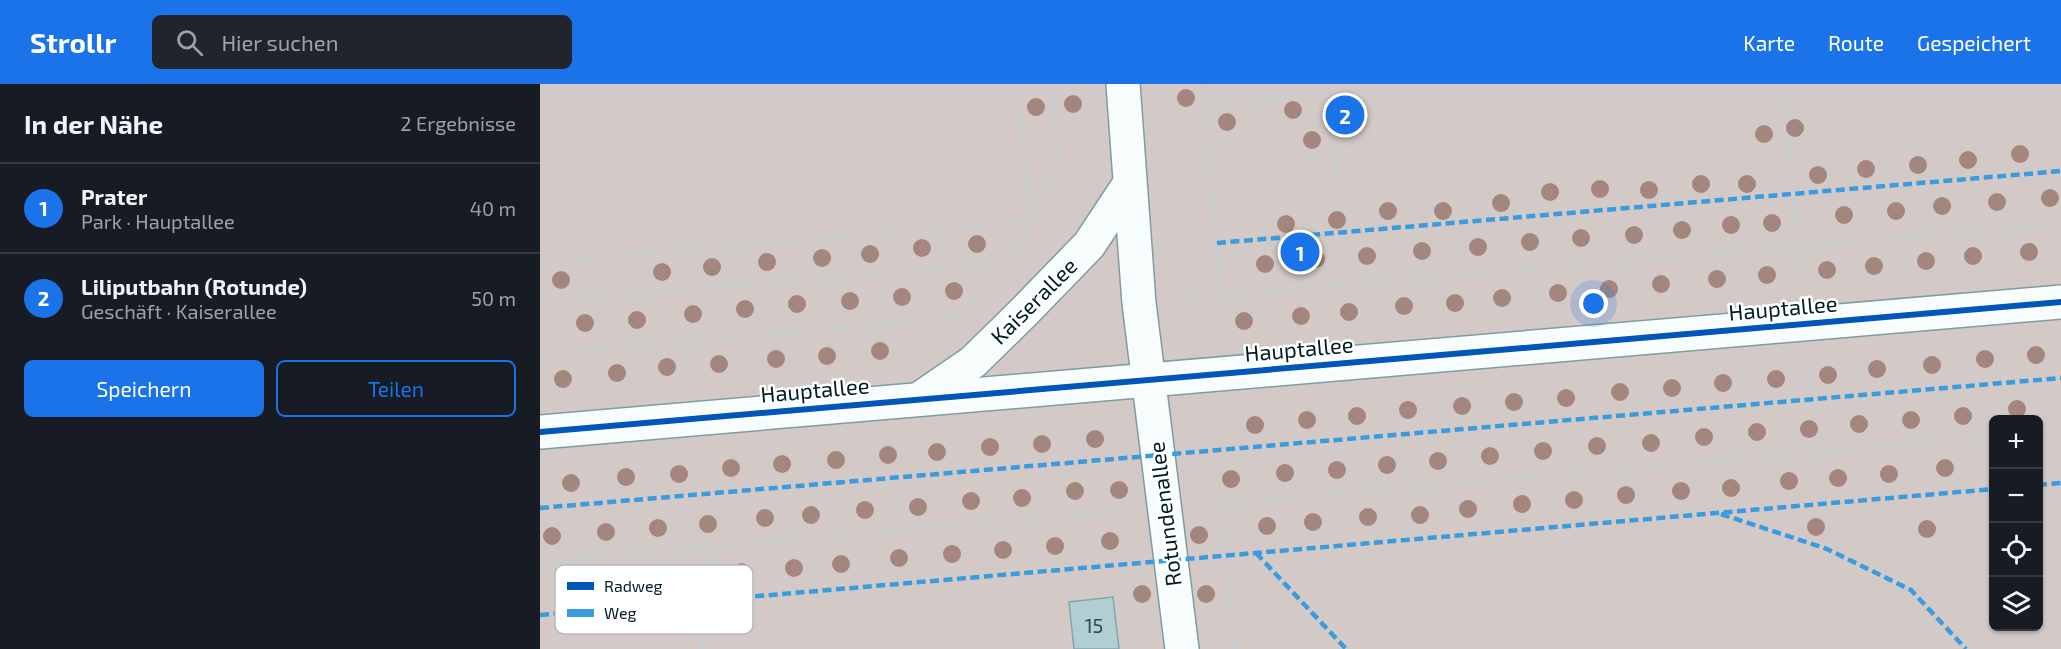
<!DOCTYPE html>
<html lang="de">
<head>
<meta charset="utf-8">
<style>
	:root { --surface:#171b24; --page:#20242c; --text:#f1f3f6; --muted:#9ea1a6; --line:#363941; --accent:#1a73e8 }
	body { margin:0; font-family:"Exo 2",sans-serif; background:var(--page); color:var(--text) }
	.controls { position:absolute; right:18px; bottom:18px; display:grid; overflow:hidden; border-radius:9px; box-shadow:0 2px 4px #0004 }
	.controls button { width:54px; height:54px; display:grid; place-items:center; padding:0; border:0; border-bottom:2px solid var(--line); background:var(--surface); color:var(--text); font:30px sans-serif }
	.you { position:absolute; left:1054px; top:220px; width:21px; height:21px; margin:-15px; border:4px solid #fff; border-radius:50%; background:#1a73e8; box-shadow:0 0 0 9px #1a73e833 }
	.badge { display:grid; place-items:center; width:39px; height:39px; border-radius:50%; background:var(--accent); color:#fff; font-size:20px; font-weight:700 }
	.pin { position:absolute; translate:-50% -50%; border:3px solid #fff; box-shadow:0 2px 6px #0006 }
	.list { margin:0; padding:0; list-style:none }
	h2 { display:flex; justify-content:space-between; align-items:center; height:78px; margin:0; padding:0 24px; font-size:26px }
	h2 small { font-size:20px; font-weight:400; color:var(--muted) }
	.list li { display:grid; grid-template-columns:39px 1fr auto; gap:18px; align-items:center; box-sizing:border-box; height:90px; padding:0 24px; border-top:2px solid var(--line) }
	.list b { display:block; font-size:22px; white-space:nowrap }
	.list p { margin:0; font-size:20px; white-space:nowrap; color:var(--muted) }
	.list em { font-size:20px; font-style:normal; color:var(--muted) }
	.actions { display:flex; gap:12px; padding:18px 24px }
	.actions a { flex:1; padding:14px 0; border:2px solid var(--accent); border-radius:9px; text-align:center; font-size:21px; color:var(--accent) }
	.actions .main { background:var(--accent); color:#fff }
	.icon { flex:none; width:33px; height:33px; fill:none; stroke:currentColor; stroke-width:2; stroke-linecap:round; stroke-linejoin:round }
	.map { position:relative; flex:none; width:1521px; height:565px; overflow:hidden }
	header { display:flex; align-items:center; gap:36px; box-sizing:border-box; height:84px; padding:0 30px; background:var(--accent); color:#fff }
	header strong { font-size:28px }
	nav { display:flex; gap:33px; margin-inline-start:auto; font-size:21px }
	.search { width:420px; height:54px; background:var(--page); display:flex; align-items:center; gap:15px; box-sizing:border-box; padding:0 21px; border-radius:9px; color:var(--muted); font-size:22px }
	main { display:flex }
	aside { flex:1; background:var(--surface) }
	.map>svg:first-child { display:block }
	.green { fill:#d3cac7; fill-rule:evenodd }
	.building { fill:#b1cfd3; stroke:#82a6aa; stroke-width:1.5 }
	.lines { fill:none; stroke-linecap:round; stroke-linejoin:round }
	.minor-casing { stroke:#7f9ca2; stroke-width:36 }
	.path { stroke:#c4ced1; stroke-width:4; stroke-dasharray:3 3; stroke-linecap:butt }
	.minor { stroke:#f7fcfd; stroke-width:33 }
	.quiet { stroke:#399be0; stroke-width:4.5; stroke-dasharray:9 4.5; stroke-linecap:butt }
	.cycleway-casing { stroke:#fff; stroke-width:10 }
	.cycleway { stroke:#0057b8; stroke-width:6 }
	.tree { fill:#a4867e }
	.labels { text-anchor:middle; stroke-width:5; stroke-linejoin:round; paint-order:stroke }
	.number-label { font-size:20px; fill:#2d4a51 }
	.street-label { font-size:22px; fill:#001d24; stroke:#fff }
	.key { fill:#fff; stroke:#b2bbbd; stroke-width:1.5 }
	.key-label { font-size:16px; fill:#001d24 }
</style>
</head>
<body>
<header>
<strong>Strollr</strong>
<div class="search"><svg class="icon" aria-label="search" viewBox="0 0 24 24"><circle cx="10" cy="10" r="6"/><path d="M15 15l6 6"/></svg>Hier suchen</div>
<nav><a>Karte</a><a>Route</a><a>Gespeichert</a></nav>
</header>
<main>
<aside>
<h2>In der Nähe<small>2 Ergebnisse</small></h2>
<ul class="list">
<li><span class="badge">1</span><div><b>Prater</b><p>Park · Hauptallee</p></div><em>40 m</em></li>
<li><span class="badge">2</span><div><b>Liliputbahn (Rotunde)</b><p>Geschäft · Kaiserallee</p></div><em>50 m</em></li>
</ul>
<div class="actions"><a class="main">Speichern</a><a>Teilen</a></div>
</aside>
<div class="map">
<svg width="1521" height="565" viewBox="0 0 1521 565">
	<rect width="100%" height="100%" fill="#cae8f0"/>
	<path class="green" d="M0,0H1521V565H0ZM1454,336H1498V542H1454Z"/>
	<path class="building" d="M573,513L579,565H534L529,518Z"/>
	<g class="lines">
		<g class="minor-casing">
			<path id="minor" d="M583,0L599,219L642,565
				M379,315L433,278L483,229L549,161L590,99
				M0,348L1521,218"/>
		</g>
		<path class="path" d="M663,0L677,159L679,212
			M1244,0L1261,199
			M751,11L752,0
			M788,23L794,61L800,148
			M666,25L767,11
			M474,177L491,137L477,0
			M0,178L491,137L519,79L512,0
			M640,215L1521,140
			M0,217L474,178
			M409,235L458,192
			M0,270L418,234
			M1268,281L1287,465
			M1498,349L1521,347
			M682,419L694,565
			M664,421L1454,353
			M0,477L585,427
			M162,565L163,553L172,516L177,462"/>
		<use href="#minor" class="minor"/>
		<path class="quiet" d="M677,159L1521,87
			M1498,401L1521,399
			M0,424L1521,294
			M1181,430L1287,465L1371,506L1426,565
			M716,469L806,565
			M0,531L1454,405"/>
		<g class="cycleway-casing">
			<path id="cycleway" d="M0,348L1521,218"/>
		</g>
		<use href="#cycleway" class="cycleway"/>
	</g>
	<g class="tree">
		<circle cx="646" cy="14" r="9"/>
		<circle cx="533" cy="20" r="9"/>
		<circle cx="496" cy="23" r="9"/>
		<circle cx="753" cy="26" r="9"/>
		<circle cx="687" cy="38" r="9"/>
		<circle cx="1255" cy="44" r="9"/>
		<circle cx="1224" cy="50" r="9"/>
		<circle cx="772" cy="56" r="9"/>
		<circle cx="1480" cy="70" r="9"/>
		<circle cx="1428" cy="76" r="9"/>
		<circle cx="1378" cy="81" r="9"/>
		<circle cx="1326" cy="85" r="9"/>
		<circle cx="1278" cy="91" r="9"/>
		<circle cx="1161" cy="100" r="9"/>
		<circle cx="1207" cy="100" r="9"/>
		<circle cx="1060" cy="105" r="9"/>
		<circle cx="1109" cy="106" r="9"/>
		<circle cx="1010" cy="108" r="9"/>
		<circle cx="1510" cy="114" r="9"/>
		<circle cx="1457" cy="118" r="9"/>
		<circle cx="961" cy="119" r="9"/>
		<circle cx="1402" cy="122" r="9"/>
		<circle cx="848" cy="127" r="9"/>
		<circle cx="903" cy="127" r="9"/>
		<circle cx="1356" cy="127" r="9"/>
		<circle cx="1304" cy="131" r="9"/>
		<circle cx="797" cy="136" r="9"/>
		<circle cx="1232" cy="139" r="9"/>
		<circle cx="746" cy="140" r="9"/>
		<circle cx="1191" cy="141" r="9"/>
		<circle cx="1142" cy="146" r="9"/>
		<circle cx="1094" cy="151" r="9"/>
		<circle cx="1041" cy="154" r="9"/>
		<circle cx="990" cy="158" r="9"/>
		<circle cx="437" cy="160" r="9"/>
		<circle cx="938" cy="163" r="9"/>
		<circle cx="382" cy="164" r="9"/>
		<circle cx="882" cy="167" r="9"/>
		<circle cx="1489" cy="168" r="9"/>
		<circle cx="330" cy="170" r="9"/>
		<circle cx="827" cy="172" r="9"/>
		<circle cx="1433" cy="172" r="9"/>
		<circle cx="282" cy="174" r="9"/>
		<circle cx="776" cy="175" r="9"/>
		<circle cx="1386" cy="177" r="9"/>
		<circle cx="227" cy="178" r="9"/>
		<circle cx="725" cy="180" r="9"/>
		<circle cx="1334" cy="182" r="9"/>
		<circle cx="172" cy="183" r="9"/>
		<circle cx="1287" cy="186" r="9"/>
		<circle cx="122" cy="188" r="9"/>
		<circle cx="1227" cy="191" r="9"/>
		<circle cx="1177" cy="195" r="9"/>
		<circle cx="21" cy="196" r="9"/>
		<circle cx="1121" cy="200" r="9"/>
		<circle cx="1069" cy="205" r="9"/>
		<circle cx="414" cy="207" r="9"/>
		<circle cx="1018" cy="209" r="9"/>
		<circle cx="362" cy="213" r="9"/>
		<circle cx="962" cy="214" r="9"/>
		<circle cx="310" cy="217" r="9"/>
		<circle cx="915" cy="219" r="9"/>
		<circle cx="257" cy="220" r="9"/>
		<circle cx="864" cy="222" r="9"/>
		<circle cx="205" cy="225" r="9"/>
		<circle cx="809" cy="228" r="9"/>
		<circle cx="153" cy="230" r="9"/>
		<circle cx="761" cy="232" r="9"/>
		<circle cx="97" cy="236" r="9"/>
		<circle cx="704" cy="237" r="9"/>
		<circle cx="45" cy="239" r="9"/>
		<circle cx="340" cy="267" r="9"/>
		<circle cx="1496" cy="271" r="9"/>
		<circle cx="287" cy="272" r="9"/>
		<circle cx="236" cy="275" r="9"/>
		<circle cx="1445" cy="275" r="9"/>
		<circle cx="179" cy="280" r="9"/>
		<circle cx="1392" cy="281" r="9"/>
		<circle cx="127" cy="283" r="9"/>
		<circle cx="1337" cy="285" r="9"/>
		<circle cx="77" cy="289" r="9"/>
		<circle cx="1288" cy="291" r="9"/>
		<circle cx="23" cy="295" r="9"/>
		<circle cx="1236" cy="295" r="9"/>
		<circle cx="1183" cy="299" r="9"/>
		<circle cx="1132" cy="304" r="9"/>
		<circle cx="1080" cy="308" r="9"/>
		<circle cx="1026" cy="314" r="9"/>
		<circle cx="974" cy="318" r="9"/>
		<circle cx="922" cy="322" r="9"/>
		<circle cx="1477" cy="325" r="9"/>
		<circle cx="868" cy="326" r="9"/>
		<circle cx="817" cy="332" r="9"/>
		<circle cx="1423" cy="332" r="9"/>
		<circle cx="767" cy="336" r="9"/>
		<circle cx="1371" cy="336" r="9"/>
		<circle cx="1319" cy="340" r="9"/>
		<circle cx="715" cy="341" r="9"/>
		<circle cx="1269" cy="345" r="9"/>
		<circle cx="1217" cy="348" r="9"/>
		<circle cx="1164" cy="353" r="9"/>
		<circle cx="555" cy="355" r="9"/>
		<circle cx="1111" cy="359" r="9"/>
		<circle cx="502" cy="360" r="9"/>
		<circle cx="1057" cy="362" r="9"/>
		<circle cx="450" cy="363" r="9"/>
		<circle cx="1003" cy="367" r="9"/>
		<circle cx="397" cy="368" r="9"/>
		<circle cx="348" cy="371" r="9"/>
		<circle cx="950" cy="372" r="9"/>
		<circle cx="296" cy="376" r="9"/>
		<circle cx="898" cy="377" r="9"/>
		<circle cx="242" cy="380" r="9"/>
		<circle cx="847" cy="381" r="9"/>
		<circle cx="191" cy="384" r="9"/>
		<circle cx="1405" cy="384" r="9"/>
		<circle cx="797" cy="386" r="9"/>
		<circle cx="745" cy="389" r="9"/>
		<circle cx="139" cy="390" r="9"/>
		<circle cx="1349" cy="390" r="9"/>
		<circle cx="86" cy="393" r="9"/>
		<circle cx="1298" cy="394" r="9"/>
		<circle cx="691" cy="395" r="9"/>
		<circle cx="1249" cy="397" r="9"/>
		<circle cx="31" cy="399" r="9"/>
		<circle cx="1191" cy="404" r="9"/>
		<circle cx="579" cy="406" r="9"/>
		<circle cx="535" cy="407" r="9"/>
		<circle cx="1141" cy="407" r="9"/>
		<circle cx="1086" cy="411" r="9"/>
		<circle cx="482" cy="414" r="9"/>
		<circle cx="1034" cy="416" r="9"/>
		<circle cx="431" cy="417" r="9"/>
		<circle cx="982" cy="420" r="9"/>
		<circle cx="378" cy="423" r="9"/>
		<circle cx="928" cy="425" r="9"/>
		<circle cx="325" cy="426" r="9"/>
		<circle cx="271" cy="431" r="9"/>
		<circle cx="880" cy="431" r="9"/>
		<circle cx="828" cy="433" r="9"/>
		<circle cx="225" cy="434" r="9"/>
		<circle cx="773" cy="438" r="9"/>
		<circle cx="168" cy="440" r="9"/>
		<circle cx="727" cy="442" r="9"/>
		<circle cx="1276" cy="443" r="9"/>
		<circle cx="118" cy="444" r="9"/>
		<circle cx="1387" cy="445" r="9"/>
		<circle cx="66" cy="448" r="9"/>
		<circle cx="659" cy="451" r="9"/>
		<circle cx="12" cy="452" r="9"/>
		<circle cx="570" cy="457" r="9"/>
		<circle cx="515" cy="462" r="9"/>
		<circle cx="463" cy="466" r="9"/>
		<circle cx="412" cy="470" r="9"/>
		<circle cx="359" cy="474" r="9"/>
		<circle cx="301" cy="480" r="9"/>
		<circle cx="254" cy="484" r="9"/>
		<circle cx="202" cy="488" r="9"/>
		<circle cx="602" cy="510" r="9"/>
		<circle cx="666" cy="510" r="9"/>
	</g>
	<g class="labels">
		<g class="number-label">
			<text x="554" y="549">15</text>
		</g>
		<g class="street-label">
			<text transform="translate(494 217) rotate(-45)" y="8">Kaiserallee</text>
			<text transform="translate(1243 224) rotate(-5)" y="8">Hauptallee</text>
			<text transform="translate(759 265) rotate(-5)" y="8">Hauptallee</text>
			<text transform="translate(275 306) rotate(-5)" y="8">Hauptallee</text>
			<text transform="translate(625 430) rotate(-97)" y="8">Rotundenallee</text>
		</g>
	</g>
	<rect x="15" y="481" width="198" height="69" rx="9" class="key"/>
	<rect x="27" y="498" width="27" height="8" fill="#0057b8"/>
	<rect x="27" y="525" width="27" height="8" fill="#399be0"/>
	<g class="key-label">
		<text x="64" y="508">Radweg</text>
		<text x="64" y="535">Weg</text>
	</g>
</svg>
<div class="controls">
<button>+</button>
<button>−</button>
<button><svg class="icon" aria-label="locate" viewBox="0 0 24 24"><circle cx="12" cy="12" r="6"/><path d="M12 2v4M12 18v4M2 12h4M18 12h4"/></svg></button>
<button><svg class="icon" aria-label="layers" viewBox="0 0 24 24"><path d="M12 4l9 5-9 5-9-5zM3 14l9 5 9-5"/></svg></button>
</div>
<div class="you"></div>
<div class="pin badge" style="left:760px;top:168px">1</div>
<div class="pin badge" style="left:805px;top:31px">2</div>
</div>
</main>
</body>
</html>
